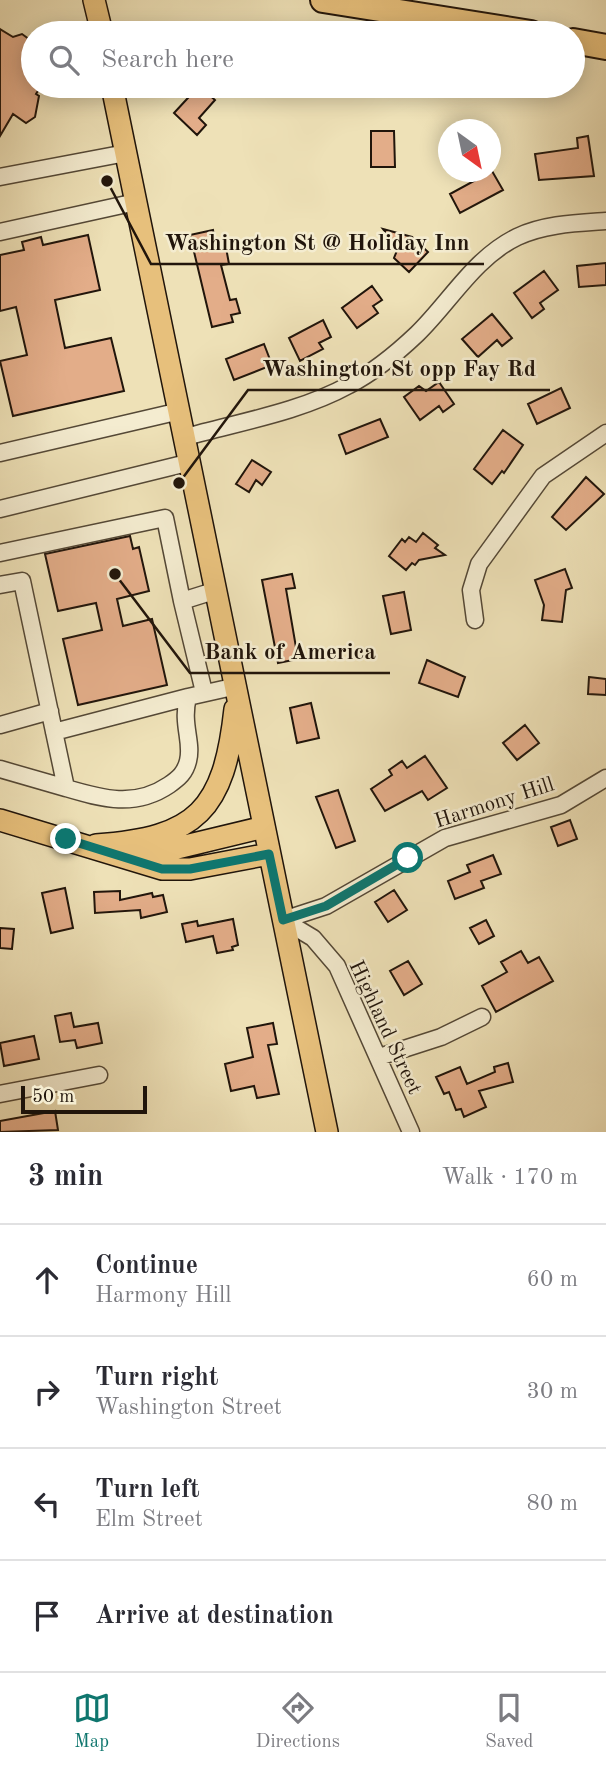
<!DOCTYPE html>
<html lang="en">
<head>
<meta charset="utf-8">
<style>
	:root { --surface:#fff; --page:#f2f2f3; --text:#2b2b33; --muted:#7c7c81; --line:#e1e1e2; --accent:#0f766e }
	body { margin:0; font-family:"Old Standard TT",serif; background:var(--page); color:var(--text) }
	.compass { position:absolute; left:438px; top:119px; width:63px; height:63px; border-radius:50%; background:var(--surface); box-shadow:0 4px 18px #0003; rotate:147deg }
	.scale { position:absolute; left:21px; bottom:18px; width:126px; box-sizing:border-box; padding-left:7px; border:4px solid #21150b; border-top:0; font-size:19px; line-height:24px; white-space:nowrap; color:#21150b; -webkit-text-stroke:5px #f4ecd0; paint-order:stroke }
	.stop { position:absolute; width:21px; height:21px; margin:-16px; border:5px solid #0f766e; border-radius:50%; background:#fff }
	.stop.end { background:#0f766e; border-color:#fff; box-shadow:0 2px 7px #0008 }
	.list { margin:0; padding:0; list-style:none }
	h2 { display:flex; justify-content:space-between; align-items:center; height:91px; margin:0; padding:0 28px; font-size:30px }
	h2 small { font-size:23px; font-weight:400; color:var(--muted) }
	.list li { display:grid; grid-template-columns:46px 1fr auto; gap:21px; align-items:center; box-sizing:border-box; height:112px; padding:0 28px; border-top:2px solid var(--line) }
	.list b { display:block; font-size:26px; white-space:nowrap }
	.list p { margin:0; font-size:23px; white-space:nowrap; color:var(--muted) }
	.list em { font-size:23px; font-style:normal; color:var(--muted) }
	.icon { flex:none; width:38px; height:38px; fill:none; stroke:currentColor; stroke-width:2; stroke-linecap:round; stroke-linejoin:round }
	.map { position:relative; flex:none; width:606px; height:1132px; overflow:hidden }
	.search { position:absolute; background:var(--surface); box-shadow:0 4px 18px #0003; left:21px; right:21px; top:21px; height:77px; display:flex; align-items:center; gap:18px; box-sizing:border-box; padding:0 24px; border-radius:38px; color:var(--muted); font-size:26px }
	.sheet { height:539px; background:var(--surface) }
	nav { display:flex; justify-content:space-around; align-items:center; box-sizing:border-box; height:98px; border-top:2px solid var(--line); background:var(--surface); font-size:19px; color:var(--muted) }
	nav a { display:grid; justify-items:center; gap:4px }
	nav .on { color:var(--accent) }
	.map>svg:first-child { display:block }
	.building { fill:#e3ad89; stroke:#21150b; stroke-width:2 }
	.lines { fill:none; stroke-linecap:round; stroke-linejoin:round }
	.minor-casing { stroke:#544836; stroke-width:19 }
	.major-casing { stroke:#21150b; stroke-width:24 }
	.highway-casing { stroke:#21150b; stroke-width:28 }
	.minor { stroke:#f4ecd0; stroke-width:16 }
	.major { stroke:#e7c07c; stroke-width:21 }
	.highway { stroke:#e7c07c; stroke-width:24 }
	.route { stroke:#0f766e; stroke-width:9 }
	.labels { text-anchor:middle; stroke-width:5; stroke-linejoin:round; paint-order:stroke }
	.street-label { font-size:21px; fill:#21150b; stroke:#f4ecd0 }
	.leader { fill:none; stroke:#21150b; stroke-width:2.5 }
	.callout-dot { fill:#21150b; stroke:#f4ecd0; stroke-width:2.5 }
	.callout-label { font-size:23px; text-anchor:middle; font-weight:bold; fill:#21150b; stroke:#f4ecd0; stroke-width:5; stroke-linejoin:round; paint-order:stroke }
</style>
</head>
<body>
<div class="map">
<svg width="606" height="1132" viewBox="0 0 606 1132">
	<rect width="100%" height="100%" fill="#eee1b7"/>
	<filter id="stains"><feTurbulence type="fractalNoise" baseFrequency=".00286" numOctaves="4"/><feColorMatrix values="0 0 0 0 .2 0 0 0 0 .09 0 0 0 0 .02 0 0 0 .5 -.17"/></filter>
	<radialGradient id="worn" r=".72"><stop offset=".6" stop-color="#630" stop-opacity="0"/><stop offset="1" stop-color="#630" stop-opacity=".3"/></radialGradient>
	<path class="building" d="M0,29L13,37L22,34L33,42V86H41L36,94L39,96L35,117L26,123L13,114L0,136Z
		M199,86L215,100L199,118L206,125L197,135L174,113Z
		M371,131H394L395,167H371Z
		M588,136L594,176L539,180L535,154L578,148L577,138Z
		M492,171L503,190L460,213L450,194Z
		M383,229L412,237L428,252L409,272L394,258L398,248Z
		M213,230L215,244L225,242L229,264L221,265L230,300L236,299L240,313L231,315L233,322L212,327L190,235Z
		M88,235L100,290L55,300L65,348L111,338L124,391L13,416L0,361L27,355L16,307L0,311V255L24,250L22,242L41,237L43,245Z
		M606,263V285L579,287L577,266Z
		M544,271L558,290L540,303L544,309L532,318L514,293Z
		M372,286L382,300L373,306L378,313L357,328L342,308Z
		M492,314L512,338L502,346L497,340L478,357L462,339Z
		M323,320L331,337L319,343L323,349L300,361L289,338Z
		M264,344L272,365L234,380L226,359Z
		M439,382L454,404L443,412L439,406L420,420L404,397L419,386L426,391Z
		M561,388L570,408L537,424L528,404Z
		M380,419L388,437L346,454L339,435Z
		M503,430L523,445L504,473L502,471L492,484L474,469Z
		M252,460L271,472L262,485L256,480L249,492L236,484Z
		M586,477L604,494L566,530L552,517Z
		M423,533L438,545L435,548L445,555L419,560L415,565L412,563L406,570L389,556L402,539L405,542L409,537L416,542Z
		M130,536L133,549L139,547L149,591L117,599L123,626L152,619L167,685L78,705L63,639L102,630L96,603L58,611L45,554Z
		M565,569L572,588L566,590L562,622L542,620L544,605L535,580Z
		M292,574L295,588L286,589L298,659L278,663L262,580Z
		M404,592L411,630L391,634L383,596Z
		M427,660L465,677L458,697L419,683Z
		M589,677L606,679V695L588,694Z
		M311,703L319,738L297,743L290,708Z
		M525,725L539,743L517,760L503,743Z
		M425,756L447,788L428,800L422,791L385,811L371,789L392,775L389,770L402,761L407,768Z
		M338,790L355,841L336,848L316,797Z
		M570,820L577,839L558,846L551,827Z
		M493,855L501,874L481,881L484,888L455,899L448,881L470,872L467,865Z
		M65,888L73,928L51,933L42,893Z
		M394,890L407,910L388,922L375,902Z
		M120,891V900L152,893L153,897L163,895L167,912L141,918L140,910L95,913L94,892Z
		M233,919L238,945L232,947L233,950L217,953L213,936L186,942L182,924L197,921L198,926Z
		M486,920L494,936L479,944L470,928Z
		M0,928L14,929L12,949L0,948Z
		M521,951L528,963L539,957L553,981L496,1012L482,986L507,972L501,962Z
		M408,961L422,984L404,995L390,971Z
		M71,1013L74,1027L98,1023L102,1043L77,1048L75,1040L60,1042L55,1016Z
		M273,1023L277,1044L268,1045L279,1094L257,1098L254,1086L231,1091L225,1064L253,1057L247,1028Z
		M34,1036L39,1059L4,1066L0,1043Z
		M508,1063L513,1082L479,1091L486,1107L464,1117L461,1109L456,1110L449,1092L444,1094L436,1077L460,1067L467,1084L495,1072L494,1067Z
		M55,1111L58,1130L0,1132V1121Z"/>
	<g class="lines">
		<g class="minor-casing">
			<path id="minor" d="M0,177L126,153
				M0,232L136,202
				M186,437C239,422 300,412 349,385C374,372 397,353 417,334C450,302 474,258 517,237C544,224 577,223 606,221
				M0,453L180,411
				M0,509L191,462
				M0,553L165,518L182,601L217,590
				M0,585L22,581L66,788C103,799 135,808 169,785C179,778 185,773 188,761C193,742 181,724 188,697L237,686
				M182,601L204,692
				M475,620L471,590L479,564L543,476L606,433
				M0,725L50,711
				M54,732L188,697
				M0,769L66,788
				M283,920L326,906L445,838L561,805L606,778
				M283,920L313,938L337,966L411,1132
				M379,1057L441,1037L482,1017
				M0,1094L99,1075"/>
		</g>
		<g class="major-casing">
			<path id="major" d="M94,0L102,33
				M112,86L327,1132
				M0,820L162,869H190L269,854
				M96,845C197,838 224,810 235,709
				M142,849L177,848L264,827"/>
		</g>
		<g class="highway-casing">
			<path id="highway" d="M323,0L531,33
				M573,41L606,47"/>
		</g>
		<use href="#minor" class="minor"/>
		<use href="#major" class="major"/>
		<use href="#highway" class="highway"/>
	</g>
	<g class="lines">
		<path class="route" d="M66,839L162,869H190L269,854L283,920L326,906L408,858"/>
	</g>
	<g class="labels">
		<g class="street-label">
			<text transform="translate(494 802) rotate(-18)" y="7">Harmony Hill</text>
			<text transform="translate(386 1027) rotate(65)" y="7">Highland Street</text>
		</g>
	</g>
	<path class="leader" d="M107 181L151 264H484M179 483L248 390H550M115 574L190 673H390"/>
	<g class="callout-dot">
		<circle cx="107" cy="181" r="7"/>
		<circle cx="179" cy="483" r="7"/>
		<circle cx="115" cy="574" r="7"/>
	</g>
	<g class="callout-label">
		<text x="317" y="250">Washington St @ Holiday Inn</text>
		<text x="399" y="376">Washington St opp Fay Rd</text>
		<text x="290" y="659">Bank of America</text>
	</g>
	<rect width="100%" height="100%" filter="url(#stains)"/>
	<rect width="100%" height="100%" fill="url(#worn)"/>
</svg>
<svg class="compass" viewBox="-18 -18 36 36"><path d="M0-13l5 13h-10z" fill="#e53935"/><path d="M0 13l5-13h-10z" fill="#7c7c81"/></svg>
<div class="scale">50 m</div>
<div class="stop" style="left:408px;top:858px"></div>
<div class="stop end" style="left:66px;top:839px"></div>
<div class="search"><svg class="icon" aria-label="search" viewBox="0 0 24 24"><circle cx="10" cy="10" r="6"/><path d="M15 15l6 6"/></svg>Search here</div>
</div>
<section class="sheet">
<h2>3 min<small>Walk · 170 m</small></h2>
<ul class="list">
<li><svg class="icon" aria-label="ahead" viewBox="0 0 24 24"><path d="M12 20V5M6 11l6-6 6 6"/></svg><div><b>Continue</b><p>Harmony Hill</p></div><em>60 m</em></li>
<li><svg class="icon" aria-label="right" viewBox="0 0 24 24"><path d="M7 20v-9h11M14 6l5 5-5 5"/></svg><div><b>Turn right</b><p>Washington Street</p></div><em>30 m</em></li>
<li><svg class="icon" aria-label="left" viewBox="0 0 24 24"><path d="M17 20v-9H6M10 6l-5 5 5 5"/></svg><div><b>Turn left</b><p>Elm Street</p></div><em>80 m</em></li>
<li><svg class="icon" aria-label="arrive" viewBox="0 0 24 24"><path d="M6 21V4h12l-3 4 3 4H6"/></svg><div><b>Arrive at destination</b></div></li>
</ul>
</section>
<nav>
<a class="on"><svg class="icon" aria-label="map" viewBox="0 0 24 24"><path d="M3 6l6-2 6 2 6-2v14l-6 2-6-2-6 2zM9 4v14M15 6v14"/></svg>Map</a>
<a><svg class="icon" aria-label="directions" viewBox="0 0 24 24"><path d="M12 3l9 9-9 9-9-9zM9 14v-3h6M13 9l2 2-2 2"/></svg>Directions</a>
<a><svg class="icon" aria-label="saved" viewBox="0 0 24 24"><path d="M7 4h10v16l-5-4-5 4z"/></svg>Saved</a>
</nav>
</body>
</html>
